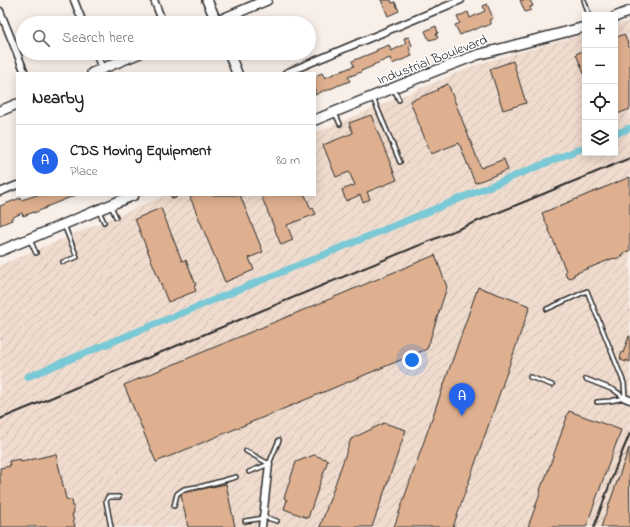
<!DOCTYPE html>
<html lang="en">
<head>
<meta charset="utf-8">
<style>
	:root { --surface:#fff; --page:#f2f2f2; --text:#202124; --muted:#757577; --line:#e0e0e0; --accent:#2563eb }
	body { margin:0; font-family:"Indie Flower",sans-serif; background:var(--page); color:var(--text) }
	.controls { position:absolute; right:12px; top:12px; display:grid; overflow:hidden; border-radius:0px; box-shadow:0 2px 10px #0003 }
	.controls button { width:36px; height:36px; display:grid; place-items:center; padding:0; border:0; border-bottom:1px solid var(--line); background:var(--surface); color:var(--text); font:20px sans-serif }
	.you { position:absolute; left:412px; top:360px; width:14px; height:14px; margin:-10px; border:3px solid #fff; border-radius:50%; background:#1a73e8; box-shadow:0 0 0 6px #1a73e833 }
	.badge { display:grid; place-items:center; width:26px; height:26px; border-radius:50%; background:var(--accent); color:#fff; font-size:13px; font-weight:700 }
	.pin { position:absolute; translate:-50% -33px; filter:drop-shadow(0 1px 2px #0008) }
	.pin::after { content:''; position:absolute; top:21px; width:14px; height:12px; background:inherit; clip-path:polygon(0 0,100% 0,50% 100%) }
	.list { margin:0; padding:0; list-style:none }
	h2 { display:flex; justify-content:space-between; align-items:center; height:52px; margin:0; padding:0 16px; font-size:17px }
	h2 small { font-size:13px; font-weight:400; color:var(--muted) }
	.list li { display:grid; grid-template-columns:26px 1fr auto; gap:12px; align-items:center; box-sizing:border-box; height:72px; padding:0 16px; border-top:1px solid var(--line) }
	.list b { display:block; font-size:15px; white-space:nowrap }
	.list p { margin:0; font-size:13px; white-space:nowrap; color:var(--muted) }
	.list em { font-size:13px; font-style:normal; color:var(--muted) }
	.icon { flex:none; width:22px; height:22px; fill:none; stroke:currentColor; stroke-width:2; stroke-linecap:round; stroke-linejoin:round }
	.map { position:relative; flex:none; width:630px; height:527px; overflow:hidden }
	.search { position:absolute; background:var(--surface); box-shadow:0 2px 10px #0003; left:16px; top:16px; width:300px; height:44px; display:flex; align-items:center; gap:10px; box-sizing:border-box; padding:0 14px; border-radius:22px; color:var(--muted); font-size:15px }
	.panel { position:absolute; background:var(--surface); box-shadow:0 2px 10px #0003; left:16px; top:72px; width:300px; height:124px; border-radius:0px }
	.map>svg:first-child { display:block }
	.industrial { fill:url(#industrial-furrows) }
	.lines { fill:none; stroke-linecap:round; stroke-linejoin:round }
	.canal { stroke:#7ac9d6; stroke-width:7 }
	.building { fill:#deb08f; stroke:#2b2b2b }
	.lane-casing { stroke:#2b2b2b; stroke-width:6 }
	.street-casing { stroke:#2b2b2b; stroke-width:9 }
	.secondary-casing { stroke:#2b2b2b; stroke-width:12 }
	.lane { stroke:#fff; stroke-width:3 }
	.street { stroke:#fff; stroke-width:6 }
	.secondary { stroke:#fff; stroke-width:9 }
	.rail { stroke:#2b2b2b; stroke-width:2 }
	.labels { text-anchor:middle; stroke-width:3; stroke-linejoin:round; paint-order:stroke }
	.street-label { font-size:14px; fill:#2b2b2b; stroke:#fff }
</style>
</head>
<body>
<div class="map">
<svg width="630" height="527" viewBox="0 0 630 527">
	<defs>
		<pattern id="industrial-furrows" width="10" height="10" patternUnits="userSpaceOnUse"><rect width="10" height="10" fill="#f0dcce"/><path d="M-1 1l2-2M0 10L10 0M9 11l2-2" fill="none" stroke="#cebdb1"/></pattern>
	</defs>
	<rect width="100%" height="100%" fill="#f8efe9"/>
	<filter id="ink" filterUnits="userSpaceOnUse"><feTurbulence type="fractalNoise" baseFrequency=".025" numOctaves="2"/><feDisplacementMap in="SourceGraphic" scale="8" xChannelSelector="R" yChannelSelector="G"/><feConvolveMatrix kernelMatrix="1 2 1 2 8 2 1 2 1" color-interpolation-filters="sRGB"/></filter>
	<g filter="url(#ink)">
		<path class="industrial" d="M630,21V527H0V265L167,195H315V133L478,64L585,34V153H615V25Z"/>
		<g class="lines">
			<path class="canal" d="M615,134L630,128
				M27,377L585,147"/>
		</g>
		<path class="building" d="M381,0H391L392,3L395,2L399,11L388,16Z
			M520,0H530L533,6L530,7L531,10L525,12Z
			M487,4L493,18L489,20L491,24L484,27L483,26L474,30L473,29L460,35L455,25L460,23L457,17L468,12L470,18L485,11L483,6Z
			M436,26L438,33L436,34L438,38L429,40L425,31Z
			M624,34L630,49V109L615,115V38Z
			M409,37L412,46L409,47L412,56L392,64L390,58L373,65V66L361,71V72L348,77L350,81L340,85H339L326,91L325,90L315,95V76L322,73L325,78L338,72H339L354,66L352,61L377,51L376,50L389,45L391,51L406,44L404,38Z
			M585,50V76L576,54Z
			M513,61L526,103L503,110L490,69Z
			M448,84L481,168L504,159L508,170L475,183L459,143L431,154L410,101L438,90L437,89Z
			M371,115L397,180L367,192L370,199L363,202L360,195L346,201L342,190L355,185L349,172L336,177L323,145L353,133L349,123Z
			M630,177V251L622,254L623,256L615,259L614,258L574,274V276L569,278L568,277H567L565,272L566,271L542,213Z
			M37,195H76L46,207V208L34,213V212L23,216L22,213L11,218L12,220L0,225V206L20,198L21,200Z
			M195,195H240L263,252L249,258L254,270L225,282L190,197Z
			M261,195H305L311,209L313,208L316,214L287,225L293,240L281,245Z
			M161,208L182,261L186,260L196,285L194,286L196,291L168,302L135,219Z
			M435,255L447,287L427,349L156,462L124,385Z
			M478,287L530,306L453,527H394Z
			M629,336H630V362L626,360V362L621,360V358H620L622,352L623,353Z
			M569,411L621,430L586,527H528L541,491L540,490L543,482H544L567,417H566Z
			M384,423L406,430L372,527H320L351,439Z
			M629,448L630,527H601Z
			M56,454L66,499L72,500L74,513L72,514L75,527H0V468L10,466L9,461L20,459L21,462Z
			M314,455L328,460L308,518L284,509L287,500L284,498L296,462Z
			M226,484L235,527H188L181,495L183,493Z"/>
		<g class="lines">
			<g class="lane-casing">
				<path id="lane" d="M584,0L589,15
					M394,89L399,100
					M373,98L400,162
					M335,113L340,124
					M173,195L174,196
					M111,206L116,217
					M99,211L104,222
					M30,240L36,253
					M63,262L77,257L64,225
					M547,309L587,291L624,383L625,398
					M530,377L552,385
					M586,379L614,390L625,398
					M597,402L610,401L625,398
					M246,451L269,464
					M249,472L269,464L279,440
					M174,506L177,494L184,489L203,486L236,477
					M264,517L277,521
					M245,521L264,518
					M111,527L106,501L108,497H119"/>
			</g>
			<g class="street-casing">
				<path id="street" d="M74,0L83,23
					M154,0L163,23
					M0,11L25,73
					M96,53L102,69
					M286,73L461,0
					M0,192L17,185
					M625,398L630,400
					M262,527L269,464"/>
			</g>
			<g class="secondary-casing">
				<path id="secondary" d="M207,0L217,23
					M615,17L630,11
					M213,23L267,0
					M229,53L237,73
					M92,73L140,53
					M0,111L17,104
					M315,120L435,71L477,55L585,27
					M0,251L134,195"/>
			</g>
			<use href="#lane" class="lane"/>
			<use href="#street" class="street"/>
			<use href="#secondary" class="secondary"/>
			<path class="rail" d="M0,419L630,158
				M594,527L616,467L630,433"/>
		</g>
	</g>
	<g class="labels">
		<g class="street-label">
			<text transform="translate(432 59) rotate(-21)" y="5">Industrial Boulevard</text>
		</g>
	</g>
</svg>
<div class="controls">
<button>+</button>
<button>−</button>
<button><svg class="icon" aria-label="locate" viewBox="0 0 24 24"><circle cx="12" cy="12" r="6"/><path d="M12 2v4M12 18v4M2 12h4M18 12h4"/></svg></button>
<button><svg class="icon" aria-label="layers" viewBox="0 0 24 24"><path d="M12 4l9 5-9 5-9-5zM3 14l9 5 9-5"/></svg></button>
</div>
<div class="you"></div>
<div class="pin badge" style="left:462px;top:416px">A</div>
<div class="search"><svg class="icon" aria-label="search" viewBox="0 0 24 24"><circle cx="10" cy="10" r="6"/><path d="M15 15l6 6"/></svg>Search here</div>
<section class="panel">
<h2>Nearby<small></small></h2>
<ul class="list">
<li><span class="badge">A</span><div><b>CDS Moving Equipment</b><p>Place</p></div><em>80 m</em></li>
</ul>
</section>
</div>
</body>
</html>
